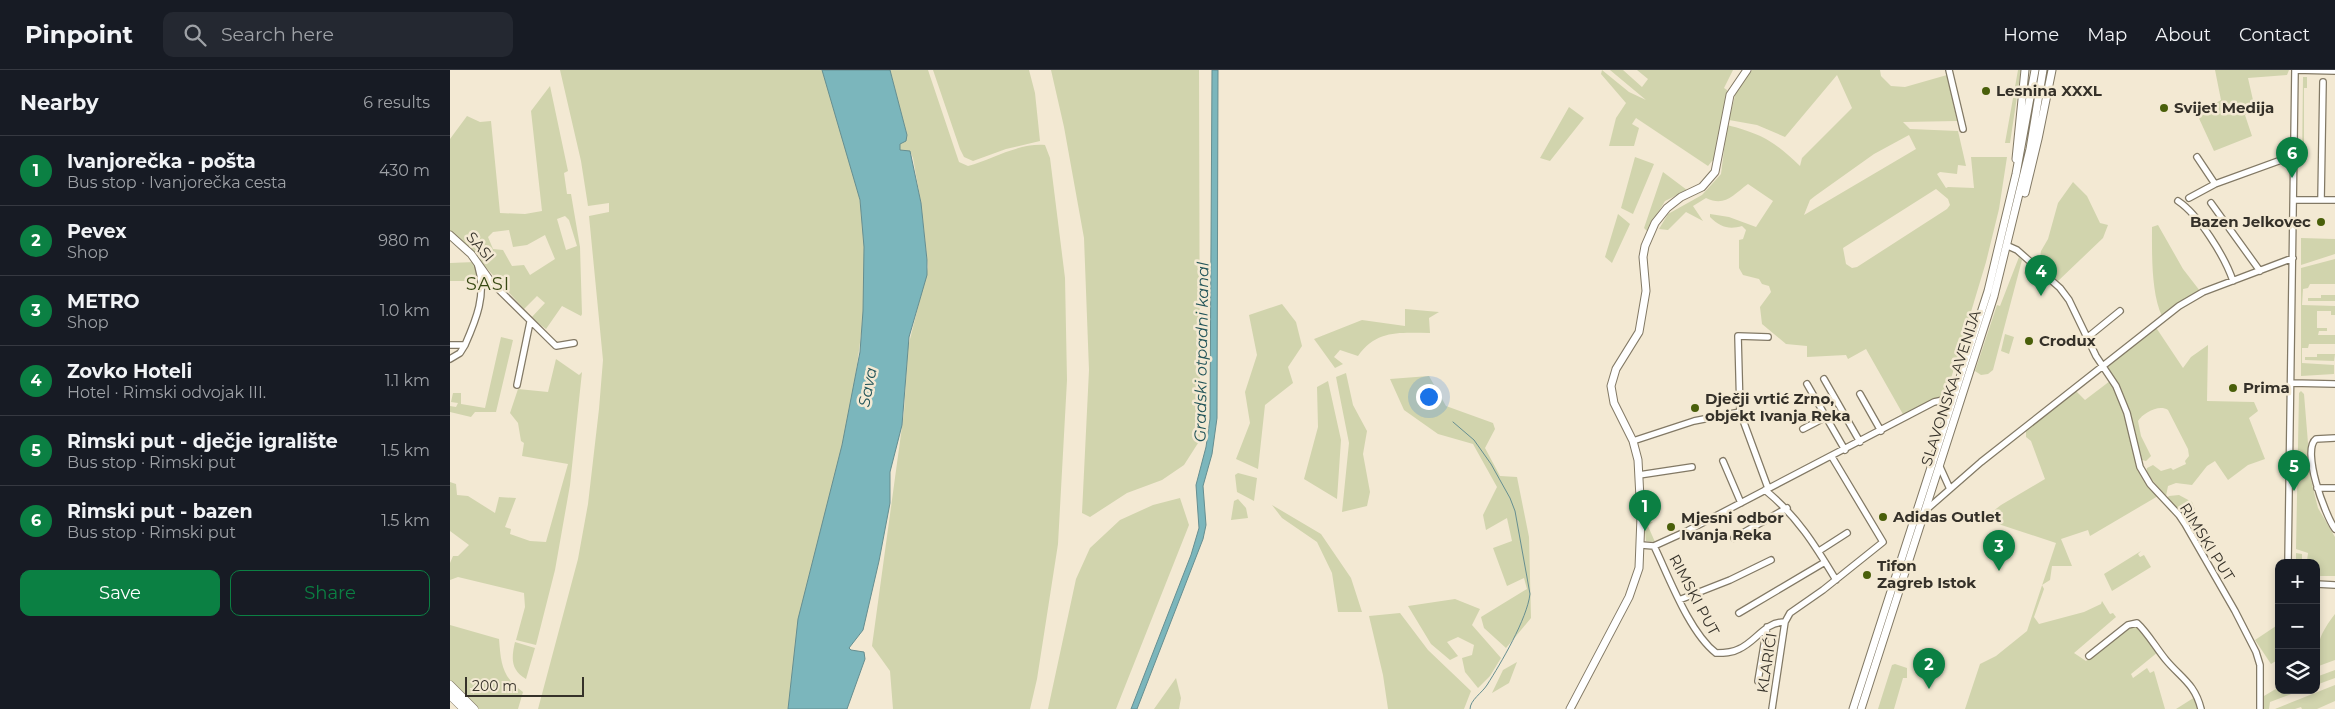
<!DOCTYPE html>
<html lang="en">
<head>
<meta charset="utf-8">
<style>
	:root { --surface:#171b24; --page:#242831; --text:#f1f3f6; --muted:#9ea1a6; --line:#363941; --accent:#0b8043 }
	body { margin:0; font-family:Montserrat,sans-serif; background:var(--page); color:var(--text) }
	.controls { position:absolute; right:15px; bottom:15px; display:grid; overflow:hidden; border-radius:10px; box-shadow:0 2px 8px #0003 }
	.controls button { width:45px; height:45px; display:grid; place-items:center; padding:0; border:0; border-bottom:1px solid var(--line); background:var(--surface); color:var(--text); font:25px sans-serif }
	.scale { position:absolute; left:15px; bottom:12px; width:119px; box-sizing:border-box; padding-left:5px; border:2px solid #353129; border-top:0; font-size:14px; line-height:18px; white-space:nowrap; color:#353129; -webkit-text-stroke:4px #f3e9d3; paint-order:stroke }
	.you { position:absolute; left:978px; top:326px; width:18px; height:18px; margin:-12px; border:4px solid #fff; border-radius:50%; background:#1a73e8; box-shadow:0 0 0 8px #1a73e833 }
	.badge { display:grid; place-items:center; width:32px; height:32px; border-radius:50%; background:var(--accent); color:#fff; font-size:16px; font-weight:700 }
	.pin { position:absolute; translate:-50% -41px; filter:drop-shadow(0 1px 2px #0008) }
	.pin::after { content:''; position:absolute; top:26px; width:18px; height:15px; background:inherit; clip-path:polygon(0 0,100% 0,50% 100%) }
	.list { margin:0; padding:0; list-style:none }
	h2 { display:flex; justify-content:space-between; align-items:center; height:65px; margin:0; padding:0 20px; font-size:21px }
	h2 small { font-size:16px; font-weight:400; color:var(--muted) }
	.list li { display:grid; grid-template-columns:32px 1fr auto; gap:15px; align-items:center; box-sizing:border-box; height:70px; padding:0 20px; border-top:1px solid var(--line) }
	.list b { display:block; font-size:19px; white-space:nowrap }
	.list p { margin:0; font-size:16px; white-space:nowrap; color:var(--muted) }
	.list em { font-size:16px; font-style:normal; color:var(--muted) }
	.actions { display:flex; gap:10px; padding:15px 20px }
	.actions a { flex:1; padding:11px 0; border:1px solid var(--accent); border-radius:10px; text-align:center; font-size:18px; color:var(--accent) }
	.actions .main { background:var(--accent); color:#fff }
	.icon { flex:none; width:28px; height:28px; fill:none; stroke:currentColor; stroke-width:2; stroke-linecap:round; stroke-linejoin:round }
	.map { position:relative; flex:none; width:1885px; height:639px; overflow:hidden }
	header { display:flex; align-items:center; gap:30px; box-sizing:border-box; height:70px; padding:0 25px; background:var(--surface); border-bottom:1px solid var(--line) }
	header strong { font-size:24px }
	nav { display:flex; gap:28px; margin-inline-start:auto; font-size:18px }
	.search { width:350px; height:45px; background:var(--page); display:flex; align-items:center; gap:12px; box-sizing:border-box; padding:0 18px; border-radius:10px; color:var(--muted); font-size:19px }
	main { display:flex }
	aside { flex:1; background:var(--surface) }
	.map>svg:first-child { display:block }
	.green { fill:#d1d4ad; fill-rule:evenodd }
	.water { fill:#7bb6bc; stroke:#668e90 }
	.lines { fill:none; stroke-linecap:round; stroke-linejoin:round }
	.stream { stroke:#668e90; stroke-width:1 }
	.minor-casing { stroke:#827965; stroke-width:8 }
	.major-casing { stroke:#827965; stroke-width:9 }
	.highway-casing { stroke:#827965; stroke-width:9 }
	.minor { stroke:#fff; stroke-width:5.5 }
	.major { stroke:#fff; stroke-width:7 }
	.highway { stroke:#fff; stroke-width:8 }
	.poi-dot { fill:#495f0a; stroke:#f3e9d3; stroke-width:2 }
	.labels { text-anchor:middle; stroke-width:5; stroke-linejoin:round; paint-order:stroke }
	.poi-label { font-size:15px; font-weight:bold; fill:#353129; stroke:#f3e9d3; text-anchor:start }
	.street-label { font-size:15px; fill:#353129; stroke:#f3e9d3 }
	.water-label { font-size:16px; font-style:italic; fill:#205358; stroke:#f3e9d3 }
	.quarter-label { font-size:18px; letter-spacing:1px; fill:#384913; stroke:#f3e9d3 }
</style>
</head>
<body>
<header>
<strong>Pinpoint</strong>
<div class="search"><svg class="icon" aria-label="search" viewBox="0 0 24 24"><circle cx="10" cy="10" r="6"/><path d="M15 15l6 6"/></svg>Search here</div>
<nav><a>Home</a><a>Map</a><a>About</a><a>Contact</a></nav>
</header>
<main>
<aside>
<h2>Nearby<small>6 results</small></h2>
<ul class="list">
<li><span class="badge">1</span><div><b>Ivanjorečka - pošta</b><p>Bus stop · Ivanjorečka cesta</p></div><em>430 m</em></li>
<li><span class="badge">2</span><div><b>Pevex</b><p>Shop</p></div><em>980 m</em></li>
<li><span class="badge">3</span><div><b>METRO</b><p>Shop</p></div><em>1.0 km</em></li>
<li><span class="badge">4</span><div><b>Zovko Hoteli</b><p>Hotel · Rimski odvojak III.</p></div><em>1.1 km</em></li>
<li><span class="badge">5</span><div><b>Rimski put - dječje igralište</b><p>Bus stop · Rimski put</p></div><em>1.5 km</em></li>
<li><span class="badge">6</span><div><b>Rimski put - bazen</b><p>Bus stop · Rimski put</p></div><em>1.5 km</em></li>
</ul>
<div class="actions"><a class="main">Save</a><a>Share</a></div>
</aside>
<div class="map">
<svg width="1885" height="639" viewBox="0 0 1885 639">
	<rect width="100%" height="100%" fill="#f3e9d3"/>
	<path class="green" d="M110,0H372C385,44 406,93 411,139C432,309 355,472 338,639H88L128,489L138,434L149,339L153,290L139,146L159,142V133L138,136L131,91Z
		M440,0H478L509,92L518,96C543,89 568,73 595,75L600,88L615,208L617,310L608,474L587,609L580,639H443L440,601L422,576L454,342L458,277L478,197L471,133L463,88L460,81H450V74L457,65Z
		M483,0H579L585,23L590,71L556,79L523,91L514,87L510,79Z
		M601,0H749L750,370L734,395L712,410L677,423L640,447L632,443L639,300L634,168L614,57Z
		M1152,0L1179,22L1196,30L1160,0H1173L1192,17L1198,9L1187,0H1283L1274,18L1277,20L1278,26L1266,90L1262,91L1258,96L1186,48L1182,54L1189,58L1184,76H1159L1166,48L1176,33L1151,4Z
		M1302,0H1430L1431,6L1441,16L1455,17L1497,5L1507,51L1453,52L1460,59L1508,61L1516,96L1508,95L1507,104L1490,102L1487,104L1496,118L1498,117L1524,118L1521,87H1557L1549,139L1536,192L1496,325L1491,329L1454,346L1416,279L1398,289L1396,285L1357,287V276L1336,274L1312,254L1310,237L1321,222L1319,216L1312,214L1309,209L1293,205L1289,198V170L1293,169L1296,160L1292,156C1279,160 1270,157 1260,147V144L1279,147L1306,157L1323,131L1298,114C1283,125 1275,137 1256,128L1243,136L1253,151L1236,142L1218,160L1209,159L1218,144L1252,125L1271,104L1277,55C1312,64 1324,71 1350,96L1352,88L1402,38L1387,5L1335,67L1307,55L1279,50L1286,21ZM1459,65L1466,79L1354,145L1360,130L1365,126L1424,84ZM1486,119L1498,129L1500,135L1497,139L1407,197L1402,198L1396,194L1393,178Z
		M1568,0H1571L1560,73H1555Z
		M1765,0H1839L1837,5L1798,8L1805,39L1795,45L1802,66L1764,81L1747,44L1771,30Z
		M1853,7H1857V18H1854V82H1856L1852,91Z
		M100,16L118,101L114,103L117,124H121L130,177L132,244L131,246L112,236L96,259L81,248L95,233L87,226L74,239L21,181L0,162V69L17,46L30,52L41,51L50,143L75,144L92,141L81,41ZM115,146L119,150L127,176L116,180L107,149ZM59,160L63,177L77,175L95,165L105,189L80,205L74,195L62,196L53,180L43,179L38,167L43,162Z
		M1119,37L1134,48L1100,91L1090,88Z
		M1185,87L1204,94L1183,144L1171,138Z
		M1213,102L1237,120L1215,131L1197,161L1194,158Z
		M1623,112L1637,126L1650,153L1658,155L1653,168L1608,211L1589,195L1591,181L1598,169L1608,133Z
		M1168,144L1180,154L1162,193L1155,187Z
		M1708,155L1733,199L1750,221L1712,246C1701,223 1702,183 1702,157Z
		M1851,168L1885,169V184L1851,195Z
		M1569,187L1572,190L1543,300L1538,304L1531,305L1525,301L1547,235L1550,236Z
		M1885,189V214H1860L1858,218L1853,219L1852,235L1885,236V245H1881V241H1867V258H1877V261H1869L1868,265H1885V274H1859L1858,278H1852V293L1884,295V304L1851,306V198Z
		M25,192L30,211H0V193Z
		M1578,194L1583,199L1580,212L1574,203Z
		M1871,225H1885V231H1858V228H1871Z
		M832,234L846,252L852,276L838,297L843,313L815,335L808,399L786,389L800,353L795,322L807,285L799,245Z
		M955,239L989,242L979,248L980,263C951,263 927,259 908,286L890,280L884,287L893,294L885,298L864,269L912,250L955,256Z
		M1705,256L1733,298L1741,287L1758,275L1757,331L1804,332L1808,341L1799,348L1815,389L1798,395L1778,410L1765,391L1757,396L1742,415L1726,413L1718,416L1716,426L1696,403L1697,398L1703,395L1711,401L1721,398L1723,400L1736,394L1735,391L1739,386L1738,379L1718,340C1709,334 1693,343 1688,351L1691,366L1701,386L1696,391L1692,390L1676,333L1658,297Z
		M1555,264L1564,267L1559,284L1551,281Z
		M51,267L63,270L46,342H25L21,347L0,342V336L6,337L8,333L1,332L3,323H11V334L35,338Z
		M1867,284H1885L1884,291L1855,290V287H1867Z
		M106,289L129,305L132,302L120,415L105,500L86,575L66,570L75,537L74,523L8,507L0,510V493L3,486H8L19,475L0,461V412L6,414L7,425L18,426L45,443L49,427L66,428L55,457L61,459L60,464L80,471L96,472L118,394L72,386L74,373L71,371L68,353L60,343L68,319L98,322Z
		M896,303L903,335L917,361L913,384L920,422L917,436L892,442L899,373L886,307Z
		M979,306L996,336L1043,353L1045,359L1035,378L1050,406L1067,407L1079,467L1081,548L1056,578L1034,558L1031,547L1077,519L1074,508L1057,516L1043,478L1062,471L1057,448L1036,460L1033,445L1047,417L1023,374L988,364L954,340L940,309Z
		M878,311L891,370L887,429L854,409L868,357L867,317Z
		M1660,311L1674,341L1686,388L1708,426L1640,466L1638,460L1611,469L1622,496H1602L1600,510L1592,515L1594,519L1584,547L1589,554L1634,542L1651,534L1652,531L1660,544L1663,543L1666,547L1624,583L1636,591L1677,558L1687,555L1708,582L1681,604L1683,608L1697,598L1700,603L1704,601L1715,639H1515L1530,594L1546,586L1577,561L1606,473L1533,449L1551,435L1595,409L1581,371L1576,367V359L1625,320L1635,330Z
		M1851,321L1854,324L1861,410L1868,438L1885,467V506H1866V493H1846V483L1852,484V491H1857L1858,483L1846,479L1849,323Z
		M788,403L807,408L804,431L787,422L785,405Z
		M1729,425L1742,432L1746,442L1737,452L1717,428L1719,426Z
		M730,428L739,455L666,639H598L626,509L640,478L670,450L703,435Z
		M788,429L796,438L798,448L781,450L784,431Z
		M822,435L871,464L901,508L912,542H888L882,503L867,472L832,448Z
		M1194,451L1203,452L1198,456L1205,472L1196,471Z
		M1691,481L1688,484L1690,487L1694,485L1701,497L1662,521L1654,504Z
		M1005,529L1030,539L1022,555L1051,588L1040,606L1028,618L1015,602L1012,588L1022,585L1024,575L1008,567L997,572L1008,586L1000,590L981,574L958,536Z
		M950,543L978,580L1021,621L1014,639H938L933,605L919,546Z
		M1885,544V590L1866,597C1866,574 1871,562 1885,544Z
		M1829,554V589L1821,594L1805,570Z
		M0,555L49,569C51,594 52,607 73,622L68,639H29L0,610Z
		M65,572L85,578L76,609C61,600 61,589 65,572Z
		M1067,592L1059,613L1042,623L1053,600Z
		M1445,594L1457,598V608H1453L1444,639H1428L1442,595Z
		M1885,600V608L1866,615V607Z
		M726,608L731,628L729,639H704Z
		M1885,615V631L1867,639H1852L1851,637L1845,639H1825Z
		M1829,617V620H1852L1820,632L1819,639H1814V626Z
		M1745,627L1750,639H1726Z"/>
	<path class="water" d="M372,0H440L457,65L456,71L450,74V80L460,81L471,133L477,190V205L459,267L452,355L440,402V433L429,491L413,560L399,578L401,580L414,582L415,589L397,639H338L348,549L392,375L410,282L413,241L414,177L410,130Z
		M762,0H768L767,348L762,384L753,416L756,455L753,469L687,639H681L741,485L749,458L746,415L756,377L760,349Z"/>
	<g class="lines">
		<path class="stream" d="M1003,352L1024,370L1041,394L1060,428L1065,441L1080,524C1077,549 1051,593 1037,615C1032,623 1020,630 1020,639"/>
		<g class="minor-casing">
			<path id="minor" d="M1499,0L1513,59
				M1845,0L1885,1
				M1747,87L1765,114
				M1739,128L1765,114L1845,85
				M1844,130H1885
				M1871,130L1873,12
				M1728,131C1749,145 1775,187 1783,211
				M1761,133L1810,201
				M1558,176L1567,180L1610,218L1619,230L1646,286L1666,316L1677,343L1690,397L1700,414L1729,445L1735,454L1785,541L1806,582L1810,595V639
				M32,214L41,212L106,276L124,273
				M1318,267L1288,266L1290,342L1318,418
				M1638,267L1670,241
				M0,275H15C26,250 37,224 28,196
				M0,289L10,283L15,275
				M1374,309L1410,372
				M1841,313L1885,314
				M1357,314L1395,380
				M67,315L80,252
				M1410,324L1431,361
				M1492,332L1496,339V349
				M1353,359L1376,347
				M1885,368L1866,369C1851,380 1875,445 1885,459
				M1183,371L1244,351L1290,342
				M1273,391L1291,433
				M1490,397L1500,419
				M1189,405L1242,397
				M1867,418H1885
				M1315,420C1347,446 1365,475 1386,510
				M1476,440L1531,392L1729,236L1753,222L1843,188
				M1284,468L1337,438
				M1191,475L1204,476L1237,461L1484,332L1498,329L1506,322
				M1204,476C1219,507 1239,562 1266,583C1274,583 1282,583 1289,579C1307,571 1314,552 1335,552L1340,543L1373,520L1433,472L1382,387
				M1369,481L1397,463
				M1838,493L1845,0
				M1866,514L1885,515
				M1229,530L1280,510L1321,490
				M1289,543L1375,492
				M1639,586L1678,555L1687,553C1698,563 1706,578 1716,590C1731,608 1745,614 1751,639
				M1308,611L1317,557
				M1322,639L1335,552"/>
		</g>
		<g class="major-casing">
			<path id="major" d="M1566,89L1575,0
				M1575,123L1588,69L1602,0
				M0,165L21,184L41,212
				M1120,639L1179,527L1189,498L1191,447L1188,390L1183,371L1164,333L1161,316L1166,299L1189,262L1196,221L1193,187L1195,176L1205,153L1217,138L1231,127L1252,117L1265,102L1280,25L1297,0
				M1403,639L1538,221L1566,104L1585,0
				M1411,639L1544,226L1580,79L1593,0"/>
		</g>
		<g class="highway-casing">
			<path id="highway" d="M0,615L24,639
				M0,625L14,639"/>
		</g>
		<use href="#minor" class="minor"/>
		<use href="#major" class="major"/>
		<use href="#highway" class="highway"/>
	</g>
	<g class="poi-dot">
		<circle cx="1536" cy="21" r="5"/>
		<circle cx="1714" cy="38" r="5"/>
		<circle cx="1871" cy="152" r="5"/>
		<circle cx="1579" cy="271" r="5"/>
		<circle cx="1783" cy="318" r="5"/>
		<circle cx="1245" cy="338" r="5"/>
		<circle cx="1433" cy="447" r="5"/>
		<circle cx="1221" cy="457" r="5"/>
		<circle cx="1417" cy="505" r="5"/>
	</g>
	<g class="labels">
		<g class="poi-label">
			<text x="1546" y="26">Lesnina XXXL</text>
			<text x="1724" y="43">Svijet Medija</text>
			<text x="1861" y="157" text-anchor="end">Bazen Jelkovec</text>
			<text x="1589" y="276">Crodux</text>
			<text x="1793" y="323">Prima</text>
			<text x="1255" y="334">Dječji vrtić Zrno,<tspan x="1255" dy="17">objekt Ivanja Reka</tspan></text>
			<text x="1443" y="452">Adidas Outlet</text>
			<text x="1231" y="453">Mjesni odbor<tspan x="1231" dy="17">Ivanja Reka</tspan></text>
			<text x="1427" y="501">Tifon<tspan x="1427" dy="17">Zagreb Istok</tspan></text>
		</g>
		<g class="street-label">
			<text transform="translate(30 177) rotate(49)" y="5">SASI</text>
			<text transform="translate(1501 318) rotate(-72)" y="5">SLAVONSKA AVENIJA</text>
			<text transform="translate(1757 472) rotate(58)" y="5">RIMSKI PUT</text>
			<text transform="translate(1244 525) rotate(62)" y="5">RIMSKI PUT</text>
			<text transform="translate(1317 593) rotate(-81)" y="5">KLARIĆI</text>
		</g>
		<g class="water-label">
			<text transform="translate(751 282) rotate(-89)" y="6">Gradski otpadni kanal</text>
			<text transform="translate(417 317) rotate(-79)" y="6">Sava</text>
		</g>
		<g class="quarter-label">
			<text x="38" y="220">SASI</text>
		</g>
	</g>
</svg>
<div class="controls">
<button>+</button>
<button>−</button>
<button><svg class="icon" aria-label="layers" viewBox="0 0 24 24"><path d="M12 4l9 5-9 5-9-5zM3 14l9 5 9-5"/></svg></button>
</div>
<div class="scale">200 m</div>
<div class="you"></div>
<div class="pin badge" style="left:1195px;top:461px">1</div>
<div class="pin badge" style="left:1479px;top:619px">2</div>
<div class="pin badge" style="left:1549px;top:501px">3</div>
<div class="pin badge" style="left:1591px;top:226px">4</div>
<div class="pin badge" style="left:1844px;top:421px">5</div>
<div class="pin badge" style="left:1842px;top:108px">6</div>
</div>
</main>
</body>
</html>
